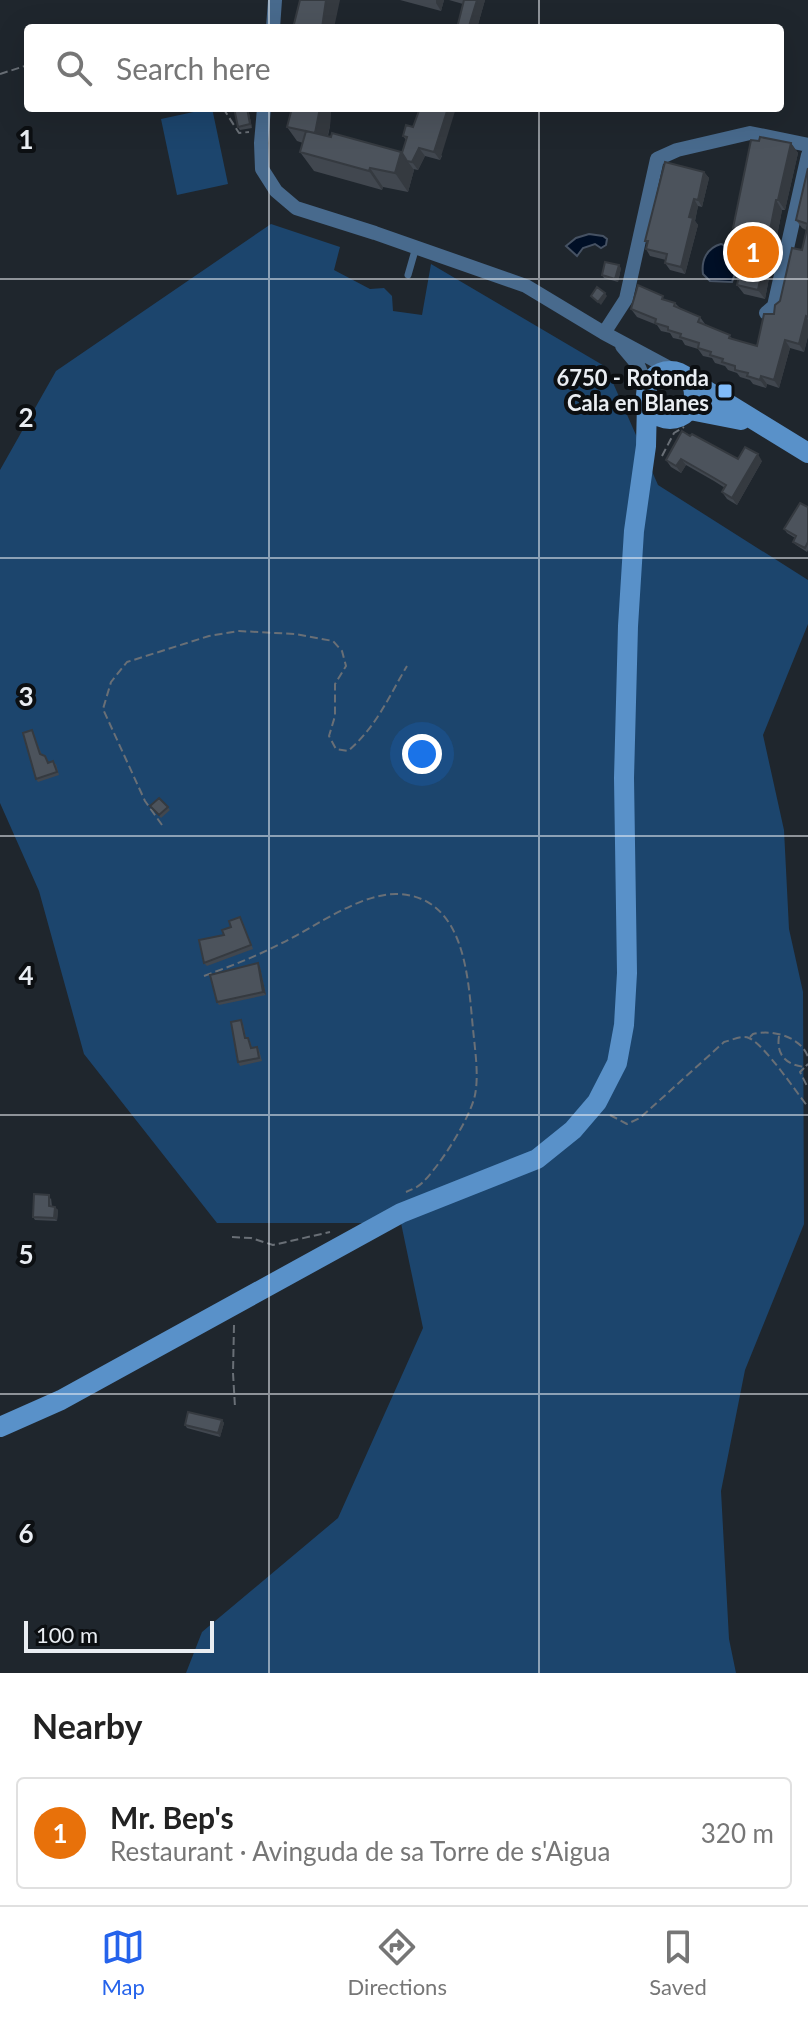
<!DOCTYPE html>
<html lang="en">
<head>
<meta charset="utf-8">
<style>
	:root { --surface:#fff; --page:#f2f2f2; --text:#222; --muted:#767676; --line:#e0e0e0; --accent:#2563eb }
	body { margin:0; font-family:Lato,sans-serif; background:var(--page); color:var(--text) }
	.scale { position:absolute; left:24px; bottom:20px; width:190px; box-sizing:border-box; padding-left:8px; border:4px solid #e9edf2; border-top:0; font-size:22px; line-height:28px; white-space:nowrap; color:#e9edf2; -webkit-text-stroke:6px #0c0f12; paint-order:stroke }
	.you { position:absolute; left:422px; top:754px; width:28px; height:28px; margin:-20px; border:6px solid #fff; border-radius:50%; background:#1a73e8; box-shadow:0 0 0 12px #1a73e833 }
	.badge { display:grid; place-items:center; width:52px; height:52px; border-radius:50%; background:var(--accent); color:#fff; font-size:26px; font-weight:700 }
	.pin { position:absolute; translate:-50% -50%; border:4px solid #fff; box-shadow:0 2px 8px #0006 }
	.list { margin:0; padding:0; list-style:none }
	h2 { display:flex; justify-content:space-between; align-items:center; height:104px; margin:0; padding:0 32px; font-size:34px }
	h2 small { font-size:26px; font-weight:400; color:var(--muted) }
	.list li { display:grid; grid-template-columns:52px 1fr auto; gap:24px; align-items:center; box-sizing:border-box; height:112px; margin:0 16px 16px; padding:0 16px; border:2px solid var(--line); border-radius:8px }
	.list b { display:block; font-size:30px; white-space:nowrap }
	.list p { margin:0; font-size:26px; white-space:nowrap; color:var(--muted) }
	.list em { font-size:26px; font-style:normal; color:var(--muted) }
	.icon { flex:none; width:44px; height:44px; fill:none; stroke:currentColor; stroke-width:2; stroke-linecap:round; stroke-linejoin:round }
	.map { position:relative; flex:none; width:808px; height:1673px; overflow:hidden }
	.search { position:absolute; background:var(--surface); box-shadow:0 8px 32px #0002; left:24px; right:24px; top:24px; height:88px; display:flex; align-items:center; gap:20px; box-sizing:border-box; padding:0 28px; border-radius:8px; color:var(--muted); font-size:30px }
	.sheet { height:232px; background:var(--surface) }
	nav { display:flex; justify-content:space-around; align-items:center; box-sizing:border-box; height:112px; border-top:2px solid var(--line); background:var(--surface); font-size:22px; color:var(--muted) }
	nav a { display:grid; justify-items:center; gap:4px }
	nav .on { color:var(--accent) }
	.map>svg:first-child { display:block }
	.green { fill:#1c456d }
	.water { fill:#000f26; stroke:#465263; stroke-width:2 }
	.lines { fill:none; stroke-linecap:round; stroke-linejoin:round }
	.path { stroke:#696f76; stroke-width:2; stroke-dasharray:8 4; stroke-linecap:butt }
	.lane { stroke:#486a8d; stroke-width:7 }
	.street { stroke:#486a8d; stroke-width:14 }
	.secondary { stroke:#5991c9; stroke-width:20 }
	.wall { fill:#41474f }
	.shaded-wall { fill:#353a40 }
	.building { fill:#4c535c; stroke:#353a40; stroke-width:2 }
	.grid { fill:none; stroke:#e9edf2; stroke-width:2; stroke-opacity:0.55 }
	.poi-dot { fill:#81bcfa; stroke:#0c0f12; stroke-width:3 }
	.labels { text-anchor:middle; stroke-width:8; stroke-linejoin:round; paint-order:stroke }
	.poi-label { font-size:22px; font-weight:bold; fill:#e9edf2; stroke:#0c0f12; text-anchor:end }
	.grid-label { font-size:26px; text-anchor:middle; font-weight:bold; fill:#e9edf2; stroke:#0c0f12; stroke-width:8; stroke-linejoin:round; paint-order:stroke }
</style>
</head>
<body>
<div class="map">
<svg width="808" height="1673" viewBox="0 0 808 1673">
	<rect width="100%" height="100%" fill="#1f262d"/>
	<path class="green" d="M212,108L228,184L177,195L161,119Z
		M271,224L340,247L334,270L370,289L384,288L392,296L393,311L422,315L431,264L606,367L658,485L808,580V624L763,735L784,830L789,929L803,992L804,1224L745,1370L721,1491L729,1639L736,1673H186L202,1632L338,1518L423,1328L401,1223H217L84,1054L39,891L0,803V470L56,371Z"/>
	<path class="water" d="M589,234L603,236L607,239L606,245L601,248L595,244L583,248L577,256L566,246L576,238Z
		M721,244C741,249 738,267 732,282L710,281L703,274C701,260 707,248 721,244Z"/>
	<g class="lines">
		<path class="path" d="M0,74L28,65
			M223,108L239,133L249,132
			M662,456L674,433L684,427
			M162,825L145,801L103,709L111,682L127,662L209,636L239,631L295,634L333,641L342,651L346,666L335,684V716L329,736L336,749L348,751C377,726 388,698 407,666
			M204,976C231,966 257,956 282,943C315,927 362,892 399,894C466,898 468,979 473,1029C475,1050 479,1075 475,1095C470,1119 439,1167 422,1183C418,1187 411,1190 406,1192
			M779,1036C776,1055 786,1065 805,1067L808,1064
			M750,1037L753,1034C773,1029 801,1037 808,1057
			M804,1068L800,1072L808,1088
			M610,1115L627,1124L640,1118L724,1042C732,1040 742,1035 749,1038C764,1044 797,1093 808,1107
			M232,1237L251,1238L273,1245L330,1232
			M234,1325L233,1373L235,1407"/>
		<path class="lane" d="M408,275L416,247"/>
		<path class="street" d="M273,28L275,0
			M264,108L261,143L262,169L276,191L296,208L375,233L526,286L604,333L673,370
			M766,313L774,306L808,155
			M604,333L626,299L657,159L677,150L750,133L808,145
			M622,346L638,365L647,386"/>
		<path class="secondary" d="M646 395a24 24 0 1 1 48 0a24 24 0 1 1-48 0Z
			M691,381L808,453
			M690,410L741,420
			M0,1427L61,1400L401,1213L537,1159L573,1130L597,1102L617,1063L624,1025L627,973L624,778L628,626L634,531L646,446L647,403"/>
	</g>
	<path class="wall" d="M400,0H444L441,11Z
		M449,0H485L477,28L463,4Z
		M234,108H248L252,128L240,130L238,127Z
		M292,108H331L330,126L328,136L402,153L406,140L403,136L413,127L442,156L440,160L425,156L418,170L413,169L414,170L408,192L383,187L382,190L314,171L300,152L303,143L297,141L287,127Z
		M759,141L791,143L798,153L785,210H782L765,299L744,294L737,285L747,240L740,238L733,228Z
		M808,168V336L804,352L790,348L779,388L767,384L766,388L753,384L750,380L740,377L737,373L728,370L725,366L715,363L712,358L703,356L698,349L685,345L682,340L673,338L670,333L661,331L657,325L637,317L631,309L666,300L675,303L680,308L700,317L705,324L734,339L757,346L780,301L802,250L806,230L802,228L796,220Z
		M704,172L709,178L702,207L698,206L695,221L698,225L685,274L670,270L665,263L666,260L650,256L646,249L647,243L645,241Z
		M621,268L618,282L604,278L602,275Z
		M682,431L738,459L762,461L737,505L727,499L722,492L725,488L714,481L686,465L681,473L671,467L666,460Z
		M808,507V550L807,552L796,545L793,542L795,538L787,533L784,529Z
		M32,730L42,755L45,756L49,762L56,764L59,775L38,782L36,779Z
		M159,798L170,810L161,818L150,806Z
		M240,917L253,949L207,966L204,963L224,935Z
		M260,967L266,995L219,1005L217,1002Z
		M243,1023L246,1038L250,1041L252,1048L257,1047L259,1050L262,1061L240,1066L238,1062Z
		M51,1198L52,1206L58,1210L57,1221L35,1220L33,1217Z
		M222,1420L224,1423L220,1437L187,1428L185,1425Z"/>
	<path class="shaded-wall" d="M326,0H340L334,28H322Z
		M436,0H444L441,11L436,3Z
		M477,0H485L477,28L469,26Z
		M247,108H248L252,128L250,124Z
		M320,108H331L330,126L324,148L315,134Z
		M448,108H456L440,160L434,152Z
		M791,143L798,153L785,210L778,200Z
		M419,148L425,156L418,170L412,162Z
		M401,152L414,170L408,192L395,173Z
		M370,168L383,187L382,190L369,171Z
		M704,172L709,178L702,207L698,200Z
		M694,199L698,206L695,221L698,225L685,274L681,267L689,217Z
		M776,200L782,210L765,299L758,290Z
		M619,265L621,268L618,282L615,279Z
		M605,293L607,296L601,305L598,302Z
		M806,316L808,320V336L804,352L799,344Z
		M785,340L790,348L779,388L774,380Z
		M761,376L767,384L766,388L760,380Z
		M758,454L762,461L737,505L732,498Z
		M681,459L686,465L681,473L676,466Z
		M258,963L260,967L266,995L263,992Z
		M55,1207L58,1210L57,1221L54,1218Z
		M222,1420L224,1423L220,1437L218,1433Z"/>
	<path class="building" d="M300,0H326L322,28H293Z
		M464,0H477L469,26L475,28H457Z
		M234,108H247L250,124L238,127Z
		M292,108H320L315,133L287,127Z
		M420,108H448L434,152L419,148L412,162L407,161L402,153L407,137L403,136L406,125L413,127Z
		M306,131L331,137L332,133L401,152L395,173L370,168L369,171L300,152Z
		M760,137L791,143L778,200H776L758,290L737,285L749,232L733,228L751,140L759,141Z
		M665,162L704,172L698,200L694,199L689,217L693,218L681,267L665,263L667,254L646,249L648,241H645Z
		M808,168V317L806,316L799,344L785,340L774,380L761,376L760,380L747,376L748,373L735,370V366L722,362L723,359L710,355L711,352L698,348L699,343L680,337L681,334L668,330V327L655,323L656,319L631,309L638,285L663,296L662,299L675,303L674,306L700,317L698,322L730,335L729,338L757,346L764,314H774L775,305L780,301L792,248L802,250L808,224L796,220Z
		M605,262L619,265L615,279L602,275Z
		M597,287L605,293L598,302L591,296Z
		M682,431L690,436L692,434L738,459L745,447L758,454L732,498L722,492L726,485L709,475L681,459L676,466L666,460Z
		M800,503L808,507V542L805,548L793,542L796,536L784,529Z
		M32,730L40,754L45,756L48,763L53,761L57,772L36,779L23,733Z
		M159,798L168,807L159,815L150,806Z
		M240,917L251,945L204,963L199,940L224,935L222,930L231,927L229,921Z
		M258,963L263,992L217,1002L210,975Z
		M241,1020L245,1038H248L251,1048L257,1047L259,1058L238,1062L231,1022Z
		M34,1194L49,1195V1206L55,1207L54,1218L33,1217Z
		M188,1412L222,1420L218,1433L185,1425Z"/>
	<path class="grid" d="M269,0V28M539,0V28M269,108V1673M539,108V1673M0,279H808M0,558H808M0,836H808M0,1115H808M0,1394H808"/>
	<rect class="poi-dot" x="717" y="383" width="16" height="16" rx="4"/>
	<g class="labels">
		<g class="poi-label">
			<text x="709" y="386">6750 - Rotonda<tspan x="709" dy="25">Cala en Blanes</tspan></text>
		</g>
	</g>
	<g class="grid-label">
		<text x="26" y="149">1</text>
		<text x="26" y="427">2</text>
		<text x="26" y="706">3</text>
		<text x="26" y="985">4</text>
		<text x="26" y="1264">5</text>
		<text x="26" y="1543">6</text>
	</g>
</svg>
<div class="scale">100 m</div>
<div class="you"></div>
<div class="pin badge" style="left:753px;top:252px;background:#e8710a">1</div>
<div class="search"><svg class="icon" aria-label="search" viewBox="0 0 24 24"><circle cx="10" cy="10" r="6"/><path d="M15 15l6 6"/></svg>Search here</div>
</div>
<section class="sheet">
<h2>Nearby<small></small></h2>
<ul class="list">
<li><span class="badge" style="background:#e8710a">1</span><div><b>Mr. Bep's</b><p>Restaurant · Avinguda de sa Torre de s'Aigua</p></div><em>320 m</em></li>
</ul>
</section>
<nav>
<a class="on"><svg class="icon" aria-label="map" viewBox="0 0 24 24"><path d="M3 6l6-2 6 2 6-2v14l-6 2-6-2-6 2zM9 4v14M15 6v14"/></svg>Map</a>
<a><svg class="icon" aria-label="directions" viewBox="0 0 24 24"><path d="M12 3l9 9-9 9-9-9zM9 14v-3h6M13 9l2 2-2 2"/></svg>Directions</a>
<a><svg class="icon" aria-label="saved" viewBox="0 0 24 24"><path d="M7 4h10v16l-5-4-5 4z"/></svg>Saved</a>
</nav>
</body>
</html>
